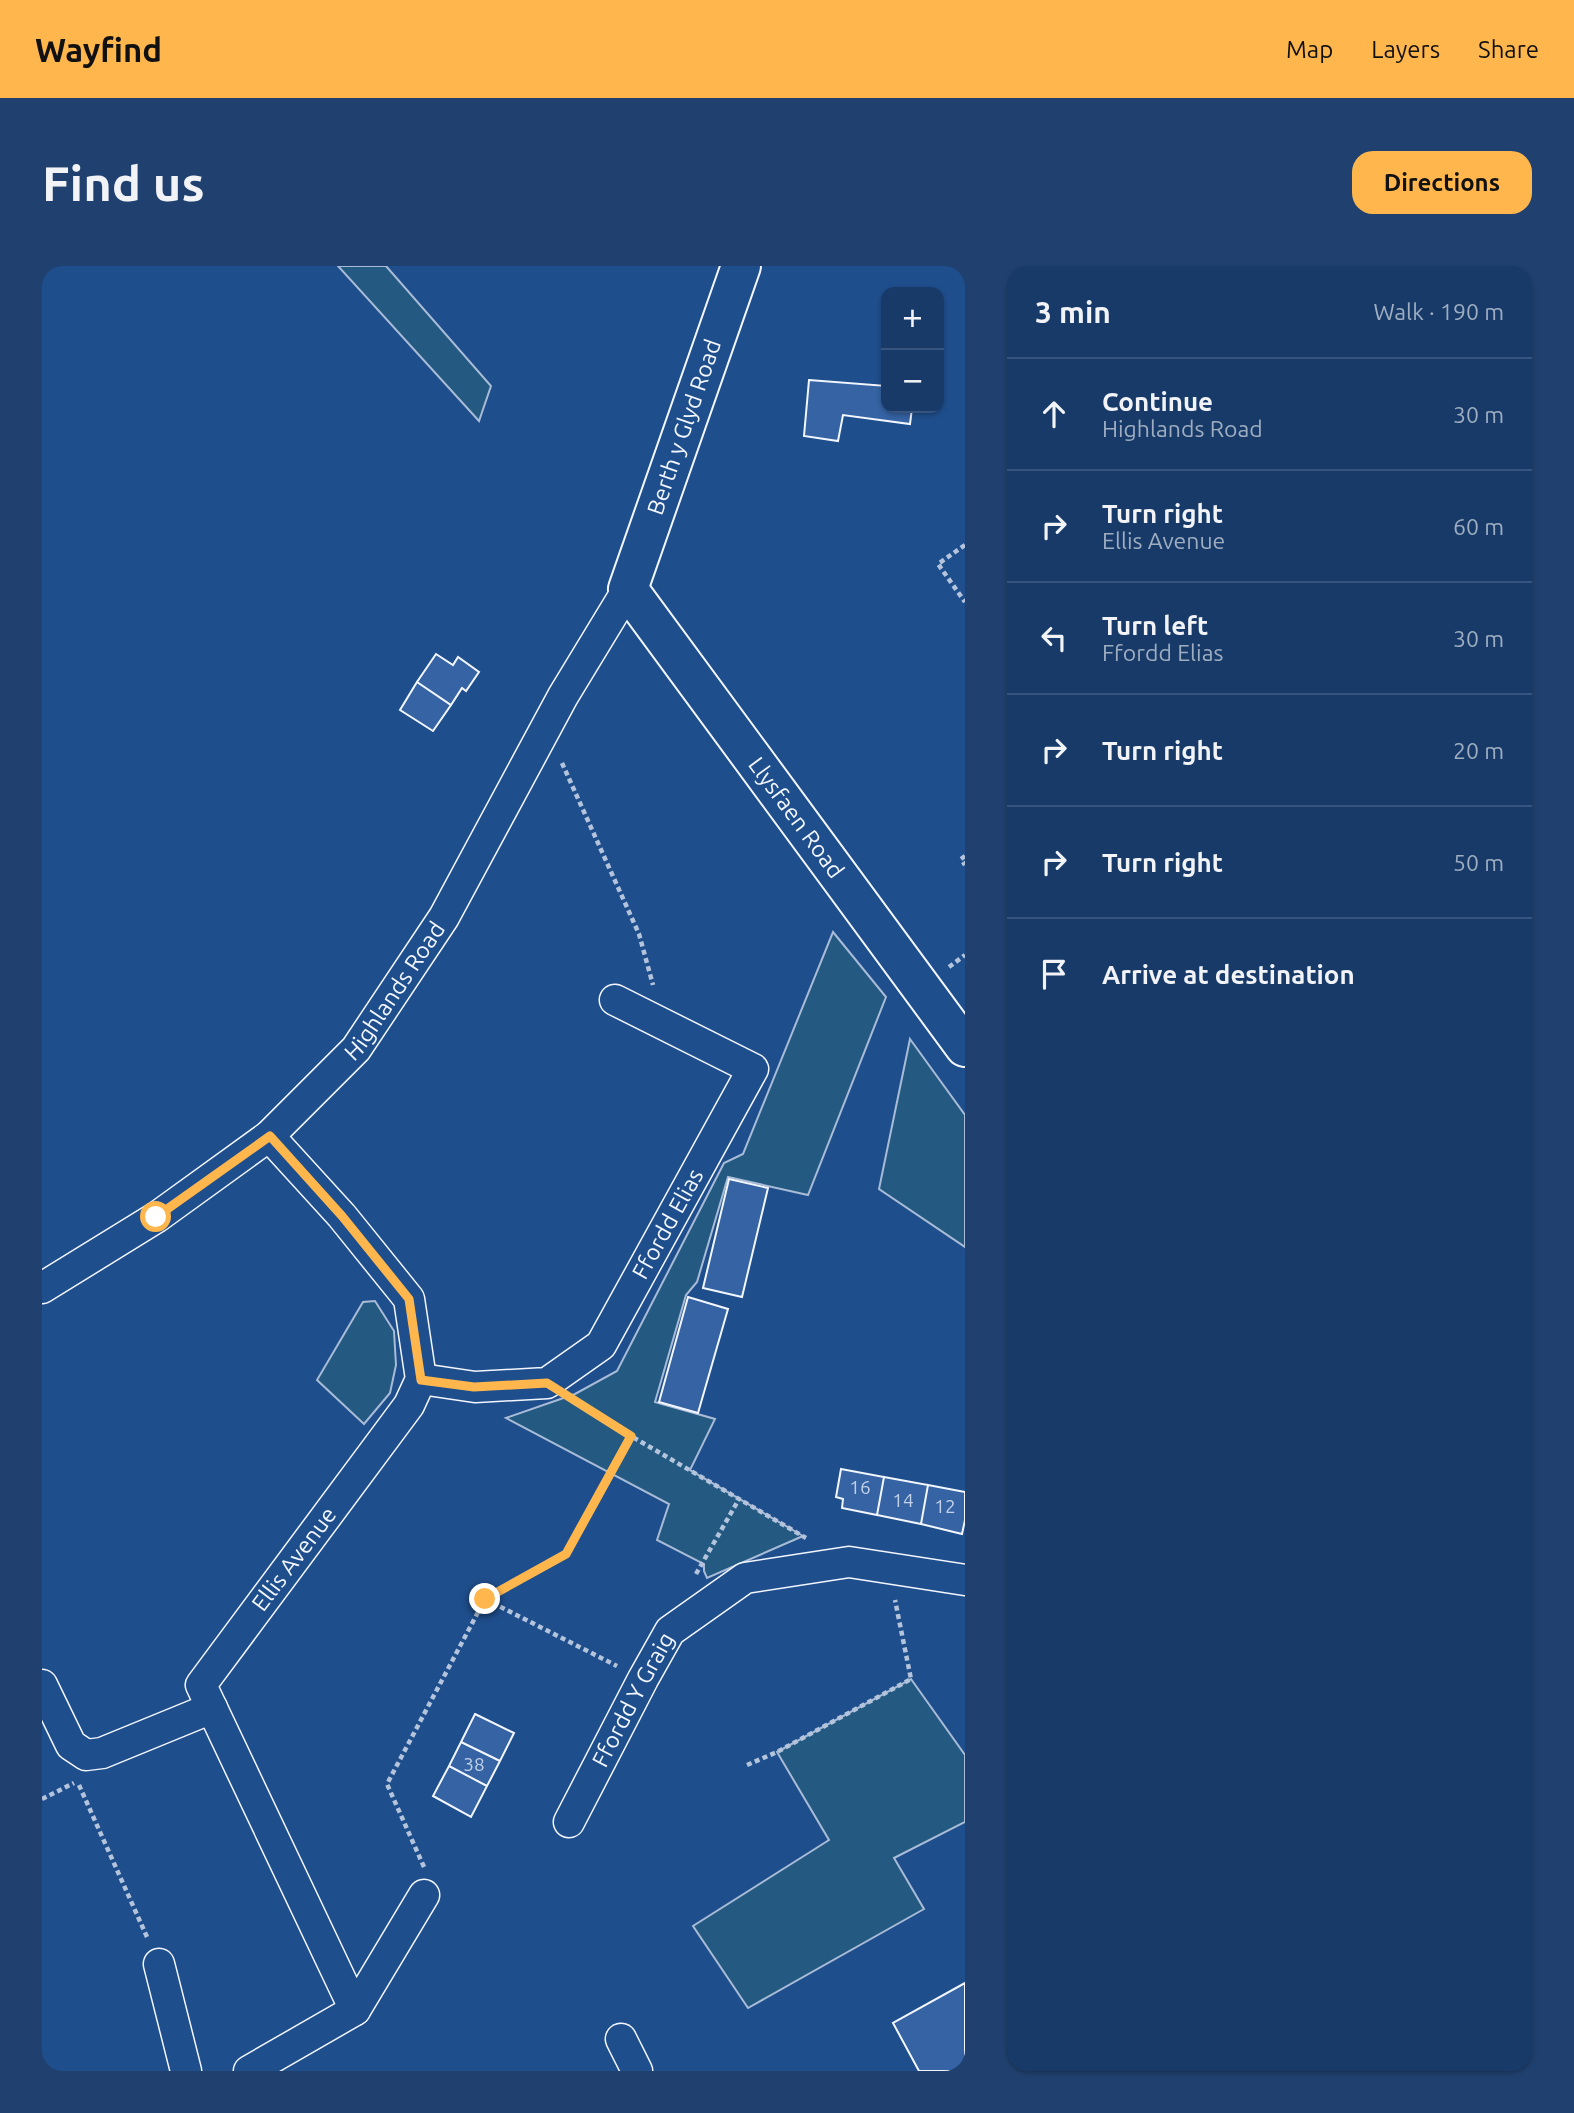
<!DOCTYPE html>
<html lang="en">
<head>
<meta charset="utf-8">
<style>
	:root { --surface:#173a69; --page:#20416f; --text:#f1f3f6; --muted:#9eadc0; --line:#36547d; --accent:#ffb74d }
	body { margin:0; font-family:Ubuntu,sans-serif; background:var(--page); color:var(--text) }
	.controls { position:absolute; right:21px; top:21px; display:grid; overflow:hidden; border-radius:14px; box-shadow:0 2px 5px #0004 }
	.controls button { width:63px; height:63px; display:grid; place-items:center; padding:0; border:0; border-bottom:2px solid var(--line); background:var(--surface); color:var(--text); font:35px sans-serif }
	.stop { position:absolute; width:21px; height:21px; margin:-16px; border:5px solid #ffb74d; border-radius:50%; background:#fff }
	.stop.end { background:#ffb74d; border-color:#fff; box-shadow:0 2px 7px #0008 }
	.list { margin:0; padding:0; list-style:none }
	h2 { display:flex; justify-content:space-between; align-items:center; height:91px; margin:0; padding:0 28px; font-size:30px }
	h2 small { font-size:23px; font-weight:400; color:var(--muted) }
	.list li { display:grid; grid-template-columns:46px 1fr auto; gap:21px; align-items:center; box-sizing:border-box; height:112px; padding:0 28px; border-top:2px solid var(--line) }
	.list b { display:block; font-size:26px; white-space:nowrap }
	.list p { margin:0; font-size:23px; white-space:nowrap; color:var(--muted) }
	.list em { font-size:23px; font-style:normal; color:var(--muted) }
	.icon { flex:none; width:38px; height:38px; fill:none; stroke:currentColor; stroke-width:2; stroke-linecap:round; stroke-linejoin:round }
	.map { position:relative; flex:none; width:923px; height:1805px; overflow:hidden; border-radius:21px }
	header { display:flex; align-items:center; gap:42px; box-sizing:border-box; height:98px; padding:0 35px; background:var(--accent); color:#111 }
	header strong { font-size:33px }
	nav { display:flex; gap:38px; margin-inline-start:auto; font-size:24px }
	.intro { display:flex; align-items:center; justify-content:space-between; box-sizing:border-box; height:168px; padding:0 42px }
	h1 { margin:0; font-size:49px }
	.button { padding:18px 32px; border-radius:21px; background:var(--accent); color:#111; font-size:24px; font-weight:700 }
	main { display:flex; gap:42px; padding:0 42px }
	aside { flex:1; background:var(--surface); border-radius:21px; box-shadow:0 2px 5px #0004 }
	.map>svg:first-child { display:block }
	.green { fill:#245a82; stroke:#a8bbd7; stroke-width:2 }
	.building { fill:#3563a3; stroke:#f2f6ff; stroke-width:2 }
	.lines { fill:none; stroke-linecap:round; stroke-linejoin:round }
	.street-casing { stroke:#f2f6ff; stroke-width:33 }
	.secondary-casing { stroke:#f2f6ff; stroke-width:42 }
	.path { stroke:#b3c4dc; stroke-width:4.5; stroke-dasharray:5 3.5; stroke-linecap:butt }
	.street { stroke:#1f4e8c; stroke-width:30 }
	.secondary { stroke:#1f4e8c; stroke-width:38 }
	.route { stroke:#ffb74d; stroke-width:9 }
	.labels { text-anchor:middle; stroke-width:5; stroke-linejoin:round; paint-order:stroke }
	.number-label { font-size:19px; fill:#c3d1e8 }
	.street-label { font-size:23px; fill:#f2f6ff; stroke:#1f4e8c }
</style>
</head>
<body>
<header>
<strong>Wayfind</strong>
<nav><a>Map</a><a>Layers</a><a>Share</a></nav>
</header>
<div class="intro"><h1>Find us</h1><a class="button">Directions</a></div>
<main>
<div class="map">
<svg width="923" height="1805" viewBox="0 0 923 1805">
	<rect width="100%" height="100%" fill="#1f4e8c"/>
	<path class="green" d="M296,0H344L449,120L437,155Z
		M791,666L844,731L766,929L686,911L655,1016L644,1029L613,1136L673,1153L648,1204L761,1270L665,1312L662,1305V1298L615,1274L627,1238L464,1152L533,1128L575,1105L682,897L701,888Z
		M868,773L923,849V981L837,923Z
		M333,1035L352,1065L354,1099L348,1127L322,1158L275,1114L321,1036Z
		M869,1413L923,1489V1556L852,1592L882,1643L706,1742L651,1660L787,1574L735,1486Z"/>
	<path class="building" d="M767,114L844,120V118V142H870L868,158L801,149L796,175L762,170Z
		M394,388L411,399L416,391L437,406L424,425L420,422L409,439L375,416Z
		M375,416L409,439L391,465L358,444Z
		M687,913L726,922L700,1031L661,1022Z
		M646,1031L686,1043L656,1147L617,1136Z
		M799,1203L842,1211L835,1249L800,1242L801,1233L794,1231Z
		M842,1211L886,1219L879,1258L835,1249Z
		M886,1219L923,1226V1254L920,1268L879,1258Z
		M433,1448L472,1467L458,1495L419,1476Z
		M419,1476L458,1495L445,1520L407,1500Z
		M407,1500L445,1520L429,1551L391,1530Z
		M923,1717V1805H877L851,1757Z"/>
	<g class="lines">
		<g class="street-casing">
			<g id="street">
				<path d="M227,870L300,950L367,1033L379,1113L367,1139L159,1419L313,1744L382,1629"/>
				<path id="s1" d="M0,1022L115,951L227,870L314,783L402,651L521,430L586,323"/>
				<path id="s2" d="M379,1113L433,1121L505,1117L559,1079L711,803L573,734"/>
				<path d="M0,1419L29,1479L44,1489L60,1487L170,1442"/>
				<path id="s3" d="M527,1556L601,1413L628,1365L703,1312L807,1296L923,1314"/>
				<path d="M117,1698L144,1805"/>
				<path d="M579,1773L595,1805"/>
				<path d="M207,1805L313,1744"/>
			</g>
		</g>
		<g class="secondary-casing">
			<g id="secondary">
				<path id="s4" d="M699,0L586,323L923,781"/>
			</g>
		</g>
		<path class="path" d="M923,279L896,298L923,336
			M520,497L597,668L611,719
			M923,590L919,593L923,599
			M907,701L923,689
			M534,1135L589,1170L764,1272
			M654,1308L697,1233
			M443,1333L575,1400
			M705,1499L735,1486L869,1413L853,1334
			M37,1519L105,1671
			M0,1533L32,1517
			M382,1601L345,1518L443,1333L524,1288L589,1170"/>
		<use href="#street" class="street"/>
		<use href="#secondary" class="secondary"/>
	</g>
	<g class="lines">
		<path class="route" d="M114,951L228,870L300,950L367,1033L379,1114L432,1121L505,1117L589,1170L524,1288L443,1333"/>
	</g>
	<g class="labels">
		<g class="number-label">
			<text x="818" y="1228">16</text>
			<text x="861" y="1241">14</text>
			<text x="903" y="1247">12</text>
			<text x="432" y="1505">38</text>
		</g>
		<g class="street-label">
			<text transform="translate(642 161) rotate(-71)" y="8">Berth y Glyd Road</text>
			<text dy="8" stroke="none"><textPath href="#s4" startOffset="626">Llysfaen Road</textPath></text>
			<text dy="8" stroke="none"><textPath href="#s1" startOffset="466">Highlands Road</textPath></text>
			<text dy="8" stroke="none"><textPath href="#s2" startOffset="331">Ffordd Elias</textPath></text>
			<text transform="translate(252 1293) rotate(-53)" y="8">Ellis Avenue</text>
			<text dy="8" stroke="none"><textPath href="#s3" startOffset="138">Ffordd Y Graig</textPath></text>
		</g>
	</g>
</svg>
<div class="controls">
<button>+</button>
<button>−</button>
</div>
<div class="stop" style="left:114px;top:951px"></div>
<div class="stop end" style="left:443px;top:1333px"></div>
</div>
<aside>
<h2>3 min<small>Walk · 190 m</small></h2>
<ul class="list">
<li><svg class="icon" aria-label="ahead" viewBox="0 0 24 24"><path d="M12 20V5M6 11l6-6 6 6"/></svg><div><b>Continue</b><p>Highlands Road</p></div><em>30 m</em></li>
<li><svg class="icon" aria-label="right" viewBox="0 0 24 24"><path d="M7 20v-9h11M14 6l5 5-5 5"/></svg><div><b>Turn right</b><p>Ellis Avenue</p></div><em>60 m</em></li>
<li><svg class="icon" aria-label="left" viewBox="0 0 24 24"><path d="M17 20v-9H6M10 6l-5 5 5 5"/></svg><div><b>Turn left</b><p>Ffordd Elias</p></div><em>30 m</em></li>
<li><svg class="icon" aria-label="right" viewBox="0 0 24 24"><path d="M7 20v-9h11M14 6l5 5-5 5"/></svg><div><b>Turn right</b></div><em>20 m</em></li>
<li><svg class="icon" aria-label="right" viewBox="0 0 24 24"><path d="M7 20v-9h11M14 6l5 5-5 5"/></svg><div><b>Turn right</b></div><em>50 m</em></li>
<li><svg class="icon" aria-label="arrive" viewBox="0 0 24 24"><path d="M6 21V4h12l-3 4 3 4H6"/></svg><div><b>Arrive at destination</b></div></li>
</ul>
</aside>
</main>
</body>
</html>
